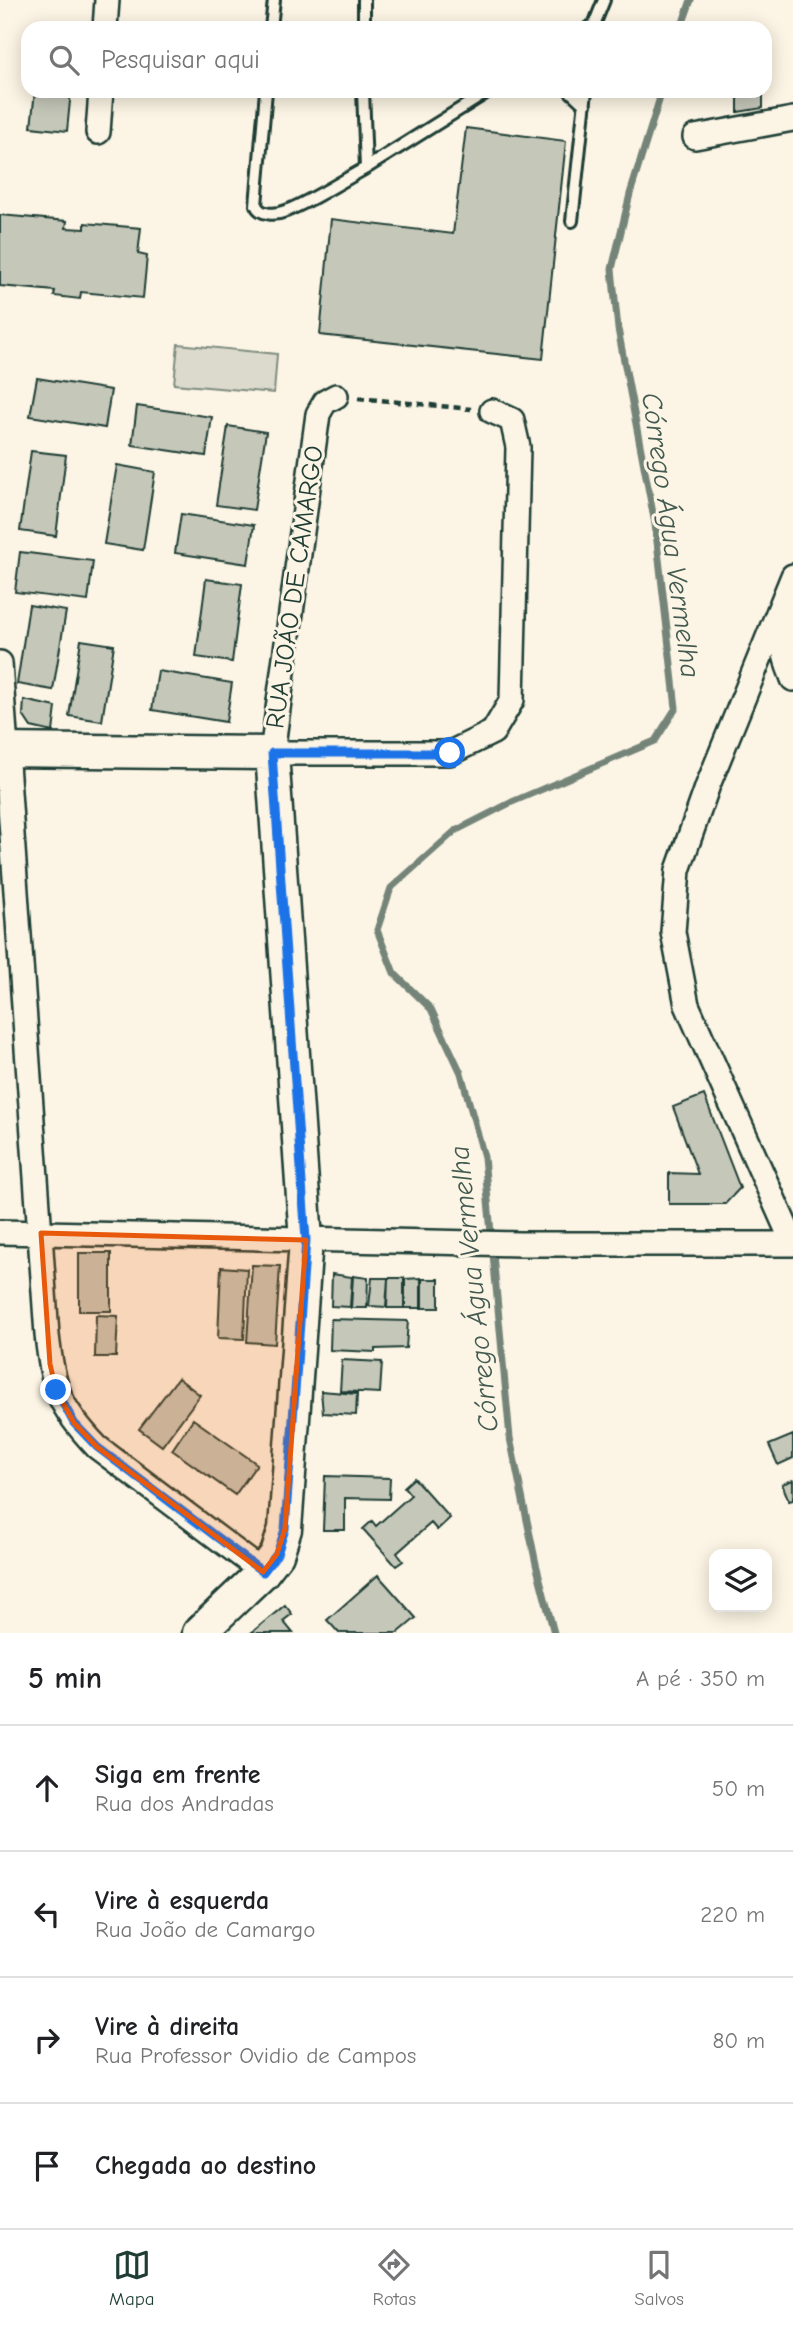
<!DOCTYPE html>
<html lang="pt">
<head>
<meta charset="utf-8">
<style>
	:root { --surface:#fff; --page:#f6f6f6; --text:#202124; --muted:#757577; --line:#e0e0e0; --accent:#1f3d34 }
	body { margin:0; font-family:"Comic Neue",sans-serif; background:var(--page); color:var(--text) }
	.controls { position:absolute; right:21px; bottom:21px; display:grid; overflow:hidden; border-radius:14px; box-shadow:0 4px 18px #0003 }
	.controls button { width:63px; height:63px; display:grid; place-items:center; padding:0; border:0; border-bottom:2px solid var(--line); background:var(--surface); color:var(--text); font:35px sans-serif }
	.stop { position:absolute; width:21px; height:21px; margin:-16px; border:5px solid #1a73e8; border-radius:50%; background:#fff }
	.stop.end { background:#1a73e8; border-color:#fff; box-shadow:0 2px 7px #0008 }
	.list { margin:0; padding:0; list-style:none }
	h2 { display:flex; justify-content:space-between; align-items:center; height:91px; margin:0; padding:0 28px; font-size:30px }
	h2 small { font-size:23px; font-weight:400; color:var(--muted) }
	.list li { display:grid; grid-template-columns:46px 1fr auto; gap:21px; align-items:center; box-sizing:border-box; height:126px; padding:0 28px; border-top:2px solid var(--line) }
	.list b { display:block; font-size:26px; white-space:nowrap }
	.list p { margin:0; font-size:23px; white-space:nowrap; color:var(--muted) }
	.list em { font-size:23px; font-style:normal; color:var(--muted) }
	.icon { flex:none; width:38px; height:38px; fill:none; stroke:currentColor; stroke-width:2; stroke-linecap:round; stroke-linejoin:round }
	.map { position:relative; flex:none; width:793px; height:1633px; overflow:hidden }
	.search { position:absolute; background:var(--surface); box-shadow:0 4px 18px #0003; left:21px; right:21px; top:21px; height:77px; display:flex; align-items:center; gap:18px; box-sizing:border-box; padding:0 24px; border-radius:21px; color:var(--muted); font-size:26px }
	.sheet { height:595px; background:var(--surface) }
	nav { display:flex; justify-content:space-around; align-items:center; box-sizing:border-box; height:98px; border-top:2px solid var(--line); background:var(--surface); font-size:19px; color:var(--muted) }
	nav a { display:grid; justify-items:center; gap:4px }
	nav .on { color:var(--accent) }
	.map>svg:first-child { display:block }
	.green { fill:#dcdacc; stroke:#7e8c80; stroke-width:2 }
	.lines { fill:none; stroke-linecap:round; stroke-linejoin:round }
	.stream { stroke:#758479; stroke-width:7 }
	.building { fill:#c5c7b9; stroke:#1f3d34; stroke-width:2 }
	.lane-casing { stroke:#1f3d34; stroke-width:16 }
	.street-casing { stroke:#1f3d34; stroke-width:28 }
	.secondary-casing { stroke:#1f3d34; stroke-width:37 }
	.path { stroke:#1f3d34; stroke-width:4.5; stroke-dasharray:7 5; stroke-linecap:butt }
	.lane { stroke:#fcf5e5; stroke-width:10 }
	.street { stroke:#fcf5e5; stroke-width:23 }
	.secondary { stroke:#fcf5e5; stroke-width:32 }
	.route { stroke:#1a73e8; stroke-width:9 }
	.marked { fill:#e8590c; fill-opacity:0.2; stroke:#e8590c; stroke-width:5; stroke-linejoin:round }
	.labels { text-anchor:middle; stroke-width:6; stroke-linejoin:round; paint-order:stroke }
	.street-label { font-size:26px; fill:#1f3d34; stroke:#fcf5e5 }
	.water-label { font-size:28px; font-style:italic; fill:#435a51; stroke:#fcf5e5 }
</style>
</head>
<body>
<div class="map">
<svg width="793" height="1633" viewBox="0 0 793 1633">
	<rect width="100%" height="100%" fill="#fcf5e5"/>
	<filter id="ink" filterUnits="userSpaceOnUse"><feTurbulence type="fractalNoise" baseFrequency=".0143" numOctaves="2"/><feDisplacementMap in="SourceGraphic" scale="14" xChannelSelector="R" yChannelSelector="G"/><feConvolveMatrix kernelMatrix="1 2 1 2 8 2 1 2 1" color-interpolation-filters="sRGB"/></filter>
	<g filter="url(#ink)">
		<path class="green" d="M178,344L277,354L274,393L174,384Z"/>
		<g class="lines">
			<path class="stream" d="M681,28L691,0
				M554,1633L536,1564L510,1438L484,1157L461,1073L431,1009L394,973L377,930L391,888L455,831L512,802L655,741L676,708L655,524L618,329L612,269L630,194L662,91"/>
		</g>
		<path class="building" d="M35,91H71L67,131L31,127Z
			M738,91H763V108L738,112Z
			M466,128L566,141L543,359L320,335L331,219L453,234Z
			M0,215L67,221L66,228L85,229V223L141,228L138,254L147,256L143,298L81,292L80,299L54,296L55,291L0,286Z
			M37,378L111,390L105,428L30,416Z
			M137,406L212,417L206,456L132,445Z
			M228,426L266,432L254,510L216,505Z
			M31,451L66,455L56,536L20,531Z
			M117,465L155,472L143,550L104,544Z
			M181,514L254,525L248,564L175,553Z
			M20,552L93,561L88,601L15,592Z
			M206,579L242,584L232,662L196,657Z
			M29,605L66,611L53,690L17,684Z
			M81,640L114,645L102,721L69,716Z
			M158,671L232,683L226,722L152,710Z
			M24,700L56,707L53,732L31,727L23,715Z
			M704,1095L740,1188L725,1204H669V1173L698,1174L673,1107Z
			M79,1253H111V1311H79Z
			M252,1265L280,1266L275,1344L247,1342Z
			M221,1267L247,1269L244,1339L218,1338Z
			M332,1274L352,1277L350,1307L331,1306Z
			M353,1276L368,1278L367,1308H351Z
			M372,1278H388L386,1307L369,1306Z
			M388,1278H404V1308H387Z
			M421,1278V1308H405V1279Z
			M422,1279H439V1308H422Z
			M96,1315L118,1316L116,1357H95Z
			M331,1319L408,1321L406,1348L375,1349V1352L330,1350Z
			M342,1360L382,1362L380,1393L340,1391Z
			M178,1378L200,1395L162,1446L139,1429Z
			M321,1391L357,1394L356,1415L323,1413Z
			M193,1419L257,1464L235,1495L172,1450Z
			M793,1435V1458L778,1465L769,1445Z
			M325,1476L390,1478L389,1499L345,1498V1530H323Z
			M414,1478L450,1518L437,1530L431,1523L397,1553L403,1561L396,1566L363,1529L372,1521L376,1526L411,1495L404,1487Z
			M793,1480V1500L789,1501L782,1484Z
			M378,1575L416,1618L398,1633H339L327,1620Z
			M285,1605L292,1614L283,1621L293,1633H251Z"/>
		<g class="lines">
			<g class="lane-casing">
				<path id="lane" d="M271,28L274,0
					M364,28V0
					M588,28L594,25L604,0
					M266,91L256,205C261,216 276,215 286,211C310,202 342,181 366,168
					M363,91L366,168L489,91
					M570,91L585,105
					M572,221L586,91"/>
			</g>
			<g class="street-casing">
				<path id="street" d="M105,28L107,0
					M98,132L101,91
					M695,137L793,119
					M336,396L325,402L318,414L272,753H450L493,732L512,700L518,447L512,420L492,411
					M793,576L708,785L678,870L673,932L687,1005L793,1243
					M783,610C780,634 783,656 793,679
					M0,663L47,1335C53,1389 59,1407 97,1447L263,1572
					M0,1232L520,1244H793"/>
			</g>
			<g class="secondary-casing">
				<path id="secondary" d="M0,750L272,753L306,1240L285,1529L277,1554L263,1572L199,1633"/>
			</g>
			<path class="path" d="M358,398L471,409"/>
			<use href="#lane" class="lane"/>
			<use href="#street" class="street"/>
			<use href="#secondary" class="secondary"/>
		</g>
	</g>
	<g class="lines" filter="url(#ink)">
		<path class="route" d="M56,1390L74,1423L97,1447L263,1572L277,1554L285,1529L306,1240L272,753H450"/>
	</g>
	<path class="marked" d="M41,1233L306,1240L285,1529L277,1554L263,1572L97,1447L74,1423L56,1390L50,1364Z"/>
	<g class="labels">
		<g class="street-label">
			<text transform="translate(294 587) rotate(-82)" y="9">RUA JOÃO DE CAMARGO</text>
		</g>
		<g class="water-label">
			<text transform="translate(672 535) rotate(82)" y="10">Córrego Água Vermelha</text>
			<text transform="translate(473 1289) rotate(-96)" y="10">Córrego Água Vermelha</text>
		</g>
	</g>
</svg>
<div class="controls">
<button><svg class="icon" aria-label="layers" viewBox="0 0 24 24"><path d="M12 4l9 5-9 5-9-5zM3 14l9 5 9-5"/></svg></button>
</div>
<div class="stop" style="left:450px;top:753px"></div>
<div class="stop end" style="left:56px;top:1390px"></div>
<div class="search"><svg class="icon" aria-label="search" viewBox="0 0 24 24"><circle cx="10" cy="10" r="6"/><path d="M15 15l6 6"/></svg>Pesquisar aqui</div>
</div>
<section class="sheet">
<h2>5 min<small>A pé · 350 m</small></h2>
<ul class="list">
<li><svg class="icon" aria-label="ahead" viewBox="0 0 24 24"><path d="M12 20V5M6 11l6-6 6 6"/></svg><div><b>Siga em frente</b><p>Rua dos Andradas</p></div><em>50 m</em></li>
<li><svg class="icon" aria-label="left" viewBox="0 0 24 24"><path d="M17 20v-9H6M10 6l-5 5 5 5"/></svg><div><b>Vire à esquerda</b><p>Rua João de Camargo</p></div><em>220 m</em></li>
<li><svg class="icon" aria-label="right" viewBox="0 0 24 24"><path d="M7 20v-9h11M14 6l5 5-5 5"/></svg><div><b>Vire à direita</b><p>Rua Professor Ovidio de Campos</p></div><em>80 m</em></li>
<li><svg class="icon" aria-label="arrive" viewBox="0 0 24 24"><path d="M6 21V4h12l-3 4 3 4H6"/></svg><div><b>Chegada ao destino</b></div></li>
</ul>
</section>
<nav>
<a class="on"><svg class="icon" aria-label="map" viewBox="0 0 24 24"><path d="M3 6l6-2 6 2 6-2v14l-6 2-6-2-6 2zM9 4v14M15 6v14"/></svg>Mapa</a>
<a><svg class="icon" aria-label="directions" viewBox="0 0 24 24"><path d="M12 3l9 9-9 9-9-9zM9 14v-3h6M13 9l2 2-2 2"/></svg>Rotas</a>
<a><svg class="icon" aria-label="saved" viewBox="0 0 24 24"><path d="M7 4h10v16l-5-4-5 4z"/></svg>Salvos</a>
</nav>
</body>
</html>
